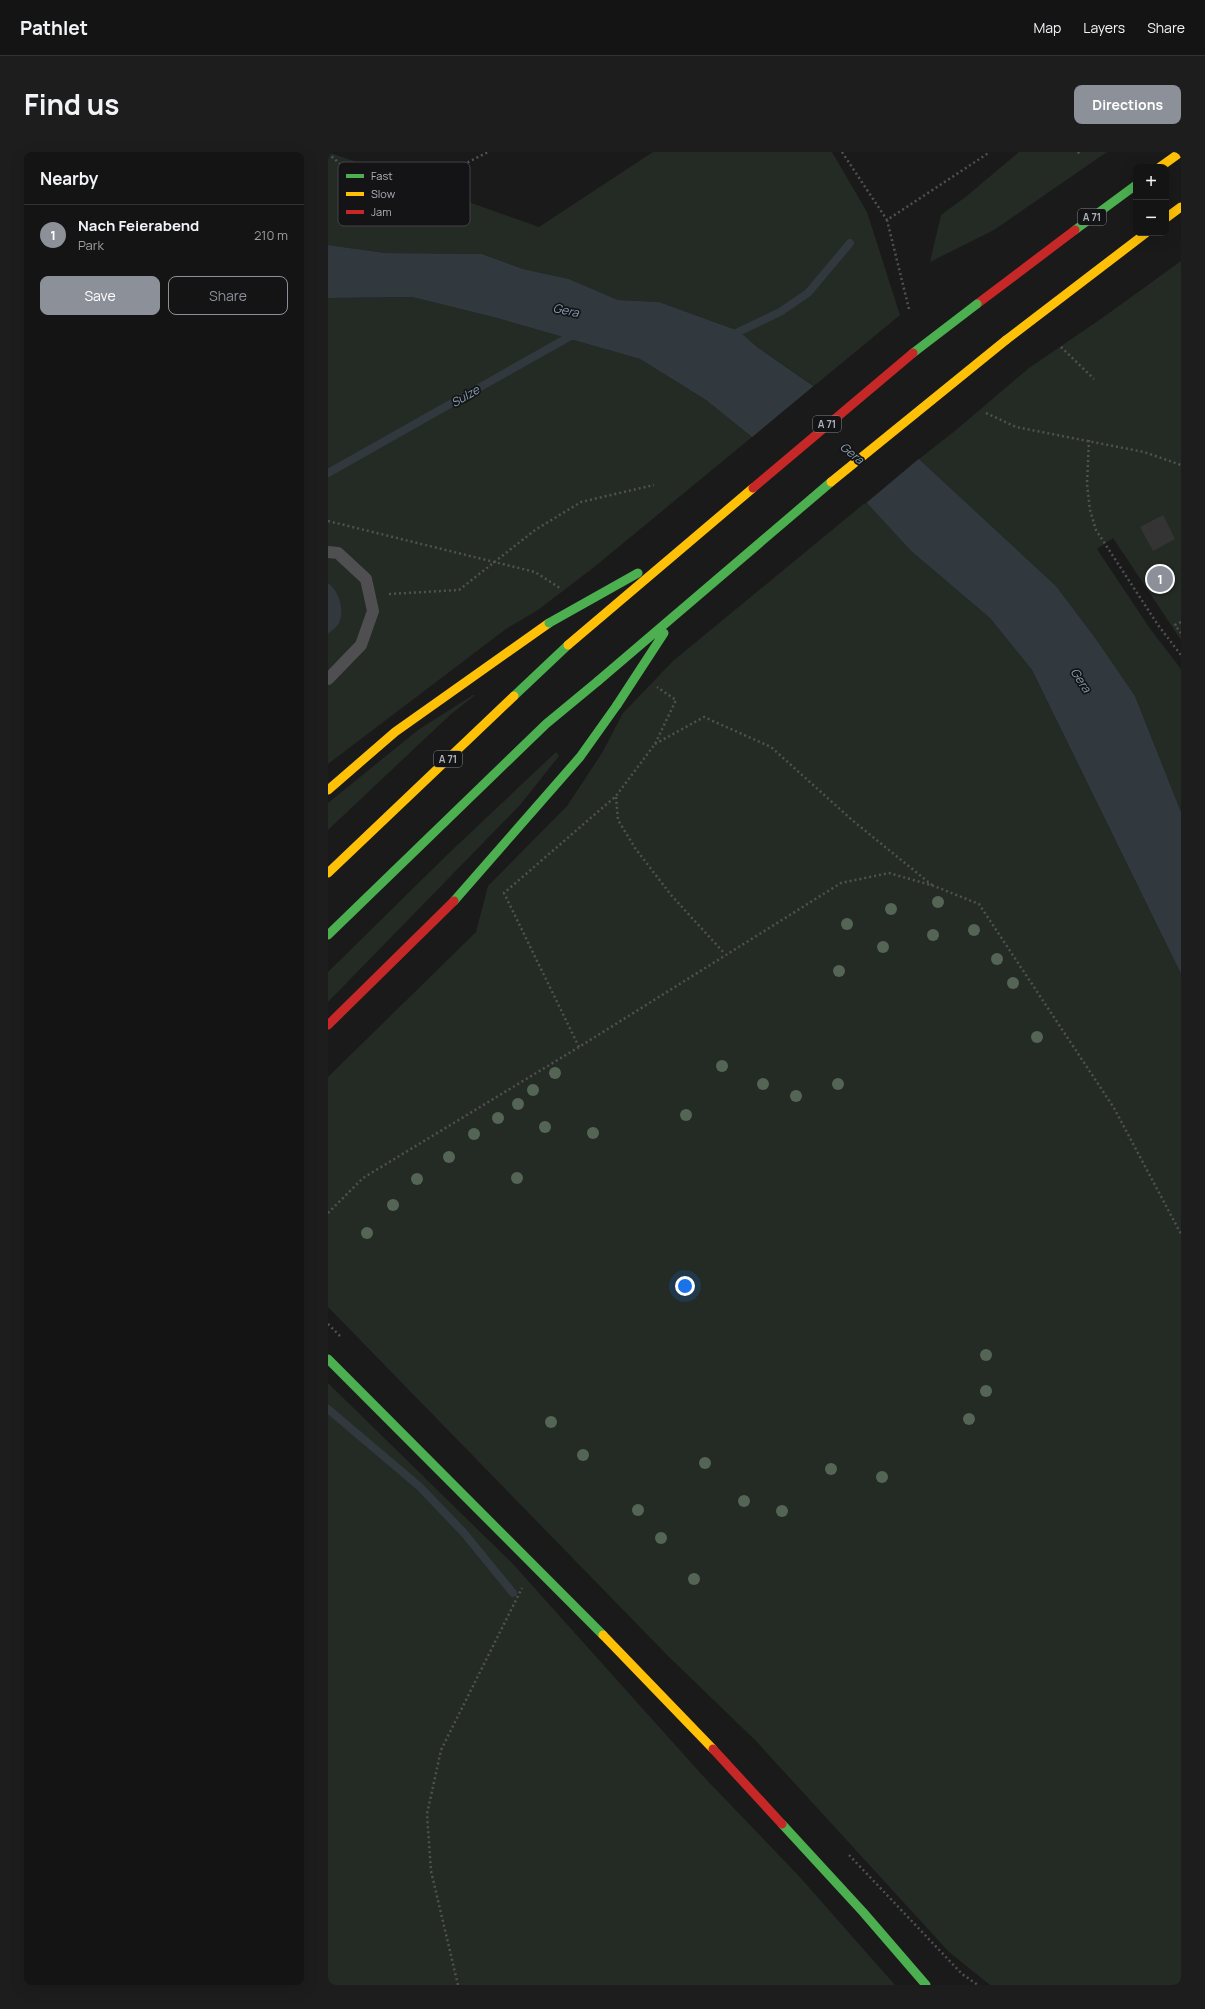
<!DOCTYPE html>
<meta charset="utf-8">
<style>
body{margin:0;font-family:Manrope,sans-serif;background:#1d1d1d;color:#f1f3f6}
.controls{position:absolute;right:12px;top:12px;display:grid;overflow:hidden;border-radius:8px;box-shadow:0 4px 16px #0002}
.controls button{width:36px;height:36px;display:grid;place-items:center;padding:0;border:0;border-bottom:1px solid #333334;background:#141414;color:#f1f3f6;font:20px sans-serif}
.you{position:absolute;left:357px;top:1134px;width:14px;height:14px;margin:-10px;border:3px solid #fff;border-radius:50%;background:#1a73e8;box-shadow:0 0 0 6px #1a73e833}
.badge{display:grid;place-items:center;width:26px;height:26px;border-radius:50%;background:#8c9099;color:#fff;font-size:13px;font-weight:700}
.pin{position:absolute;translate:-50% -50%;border:2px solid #fff;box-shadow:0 1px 4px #0006}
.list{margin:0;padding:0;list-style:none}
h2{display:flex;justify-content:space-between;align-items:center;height:52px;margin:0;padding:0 16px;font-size:17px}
h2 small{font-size:13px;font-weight:400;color:#9d9ea0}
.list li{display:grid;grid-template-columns:26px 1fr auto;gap:12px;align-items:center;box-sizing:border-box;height:60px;padding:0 16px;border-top:1px solid #333334}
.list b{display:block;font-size:15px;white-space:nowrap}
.list p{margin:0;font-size:13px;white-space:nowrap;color:#9d9ea0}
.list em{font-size:13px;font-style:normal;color:#9d9ea0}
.actions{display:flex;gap:8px;padding:12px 16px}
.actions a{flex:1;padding:9px 0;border:1px solid #8c9099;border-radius:8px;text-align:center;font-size:14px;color:#8c9099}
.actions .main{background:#8c9099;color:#fff}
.map{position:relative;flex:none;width:853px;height:1833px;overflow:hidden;border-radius:8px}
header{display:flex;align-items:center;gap:24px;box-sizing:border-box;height:56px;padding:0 20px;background:#141414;border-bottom:1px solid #333334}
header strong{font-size:19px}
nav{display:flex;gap:22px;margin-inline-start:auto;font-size:14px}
.intro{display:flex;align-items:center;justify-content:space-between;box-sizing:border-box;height:96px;padding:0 24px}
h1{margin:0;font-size:28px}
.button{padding:10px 18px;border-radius:8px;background:#8c9099;color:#fff;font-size:14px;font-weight:700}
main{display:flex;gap:24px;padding:0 24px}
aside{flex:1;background:#141414;border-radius:8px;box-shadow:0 4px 16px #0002}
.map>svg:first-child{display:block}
.green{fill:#242a24}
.water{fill:#31393f}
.pier{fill:#1a1a1a}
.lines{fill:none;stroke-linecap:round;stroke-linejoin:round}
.stream{stroke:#31393f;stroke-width:8}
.building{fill:#343435}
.path{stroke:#505153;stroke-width:2.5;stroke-dasharray:2 3;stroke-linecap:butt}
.lane{stroke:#4f4f52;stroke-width:12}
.fast{stroke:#4caf50;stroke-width:9}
.slow{stroke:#ffc107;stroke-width:9}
.jam{stroke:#c62828;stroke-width:9}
.fast-bridge{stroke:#4caf50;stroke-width:9}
.slow-bridge{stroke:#ffc107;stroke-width:9}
.jam-bridge{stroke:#c62828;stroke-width:9}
.tree{fill:#556555}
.labels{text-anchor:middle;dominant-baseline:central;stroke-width:3.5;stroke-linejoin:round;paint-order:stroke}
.shield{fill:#141416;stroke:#7f8288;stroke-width:1}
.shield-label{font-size:10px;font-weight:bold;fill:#adb1b9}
.water-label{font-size:12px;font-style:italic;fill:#879fb1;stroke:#141416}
.key{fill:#141416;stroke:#424347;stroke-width:1}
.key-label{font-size:11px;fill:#adb1b9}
</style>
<header>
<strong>Pathlet</strong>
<nav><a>Map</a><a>Layers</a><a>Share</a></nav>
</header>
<div class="intro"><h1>Find us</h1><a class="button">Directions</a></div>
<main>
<aside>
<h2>Nearby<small></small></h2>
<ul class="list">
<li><span class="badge">1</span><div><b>Nach Feierabend</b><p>Park</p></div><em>210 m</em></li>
</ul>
<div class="actions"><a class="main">Save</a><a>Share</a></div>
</aside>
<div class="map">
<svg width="853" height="1833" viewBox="0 0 853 1833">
<rect width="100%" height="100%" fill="#1a1a1a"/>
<path class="green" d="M0,0L211,75L325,0H504L539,60L572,163L486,234L429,195L411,179L331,150L290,148L241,127L195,117L154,102L57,101L0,93Z
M691,0H779L666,78L602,110L613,63L640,43Z
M853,109V488L785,386L769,397L823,478L853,517V660L807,544L768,487L728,434L591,307L628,278L701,216L777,164Z
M84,145L169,166L312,207L378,248L424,285L265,416L210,458L178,477L0,612V146Z
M538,350L583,399L662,466L704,518L853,822V1833H662L621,1800L427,1588L341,1505L0,1155V925L148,780L160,734L239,654L274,601L295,561L345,509Z
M145,543H147L146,544L122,563L0,678V651L90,578Z
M228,600L231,604L192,653L0,850V820L121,701Z
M0,1231L185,1412L375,1624L470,1723L567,1833H0Z"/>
<path class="water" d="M0,93L57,101L154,102L195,117L241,127L290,148L331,150L411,179L429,195L591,307L728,434L768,487L807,544L853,660V822L704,518L662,466L583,399L538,350L424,285L378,248L312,207L169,166L84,145L0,146Z
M0,431C11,439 17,459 11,471C9,475 3,479 0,482Z"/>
<path class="pier" d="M488,232L593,305L537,352L423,286Z"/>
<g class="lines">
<path class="stream" d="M402,184L452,160L480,141L522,91
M0,321L248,181
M0,1257L92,1335L136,1381L185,1441"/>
</g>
<path class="building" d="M835,363L847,387L825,399L812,375Z"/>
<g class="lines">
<path class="path" d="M514,0L559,68
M750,0L753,4
M0,1L12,12L40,23L107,27L160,0
M581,157L559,68L662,0
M733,195L766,227
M658,261L688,275L816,300L853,313
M761,288L759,332L762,358L768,378L830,473L853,503
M0,369L207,420L232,436
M61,442L131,438L207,378L253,350L326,333
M853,470L847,473L853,481
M327,592L376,565L443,595L524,668L604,733
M288,645L290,668L307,696L343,743L397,802
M251,895L176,741L288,644L327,592L348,548L329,535
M0,1061L35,1026L251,895L513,731L561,721L606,734L651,752L786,956L853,1082
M0,1172L12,1184
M521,1703L634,1822L650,1833
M130,1833L103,1719L99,1662L113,1598L194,1436"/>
<path class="lane" d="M0,400L10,401L38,427L45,459L33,493L0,527"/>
<path class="fast" d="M747,78L808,33
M186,544L240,493
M126,749L252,605L289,553
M0,783L218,572L270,529
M0,1207L275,1483
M454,1672L535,1760L598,1833"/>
<path class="slow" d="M832,15L853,0
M838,66L853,55
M678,188L818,81
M0,638L67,580L221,471
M0,721L186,544
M275,1483L385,1597"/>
<path class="jam" d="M649,152L747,78
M0,873L126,749
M385,1597L454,1672"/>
<path class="fast-bridge" d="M585,201L649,152
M221,471L310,421
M270,529L503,330
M289,553L336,481"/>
<path class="slow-bridge" d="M503,330L678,188
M240,493L425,336"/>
<path class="jam-bridge" d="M425,336L585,201"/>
</g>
<g class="tree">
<circle cx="610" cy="750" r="6"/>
<circle cx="563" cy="757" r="6"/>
<circle cx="519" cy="772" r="6"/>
<circle cx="646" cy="778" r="6"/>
<circle cx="605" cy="783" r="6"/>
<circle cx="555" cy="795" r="6"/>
<circle cx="669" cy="807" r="6"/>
<circle cx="511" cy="819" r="6"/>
<circle cx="685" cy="831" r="6"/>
<circle cx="709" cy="885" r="6"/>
<circle cx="394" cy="914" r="6"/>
<circle cx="227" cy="921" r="6"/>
<circle cx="435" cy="932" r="6"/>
<circle cx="510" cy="932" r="6"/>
<circle cx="205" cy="938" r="6"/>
<circle cx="468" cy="944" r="6"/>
<circle cx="190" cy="952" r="6"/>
<circle cx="358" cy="963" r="6"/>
<circle cx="170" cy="966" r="6"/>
<circle cx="217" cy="975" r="6"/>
<circle cx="265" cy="981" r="6"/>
<circle cx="146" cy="982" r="6"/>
<circle cx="121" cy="1005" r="6"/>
<circle cx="189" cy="1026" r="6"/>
<circle cx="89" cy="1027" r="6"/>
<circle cx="65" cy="1053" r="6"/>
<circle cx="39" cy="1081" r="6"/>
<circle cx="658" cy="1203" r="6"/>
<circle cx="658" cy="1239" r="6"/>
<circle cx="641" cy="1267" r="6"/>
<circle cx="223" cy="1270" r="6"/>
<circle cx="255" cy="1303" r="6"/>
<circle cx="377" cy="1311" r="6"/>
<circle cx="503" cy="1317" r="6"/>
<circle cx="554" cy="1325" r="6"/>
<circle cx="416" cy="1349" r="6"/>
<circle cx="310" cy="1358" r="6"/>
<circle cx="454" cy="1359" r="6"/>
<circle cx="333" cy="1386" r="6"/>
<circle cx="366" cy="1427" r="6"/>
</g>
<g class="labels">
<g class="shield">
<rect x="750" y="57" width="28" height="16" rx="3"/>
<rect x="485" y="264" width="28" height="16" rx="3"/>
<rect x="106" y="599" width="28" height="16" rx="3"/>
</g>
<g class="shield-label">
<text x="764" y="65">A 71</text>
<text x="499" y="272">A 71</text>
<text x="120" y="607">A 71</text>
</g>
<g class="water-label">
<text transform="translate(238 158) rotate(12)">Gera</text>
<text transform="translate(137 244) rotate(-30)">Sulze</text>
<text transform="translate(524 301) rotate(39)">Gera</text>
<text transform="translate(753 528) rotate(57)">Gera</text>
</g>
</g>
<rect x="10" y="10" width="132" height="64" rx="6" class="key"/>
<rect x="18" y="22" width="18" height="4" fill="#4caf50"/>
<rect x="18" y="40" width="18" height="4" fill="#ffc107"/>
<rect x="18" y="58" width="18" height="4" fill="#c62828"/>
<g class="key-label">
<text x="43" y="28">Fast</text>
<text x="43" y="46">Slow</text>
<text x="43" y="64">Jam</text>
</g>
</svg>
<div class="controls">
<button>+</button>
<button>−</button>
</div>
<div class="you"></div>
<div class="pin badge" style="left:832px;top:427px">1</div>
</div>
</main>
